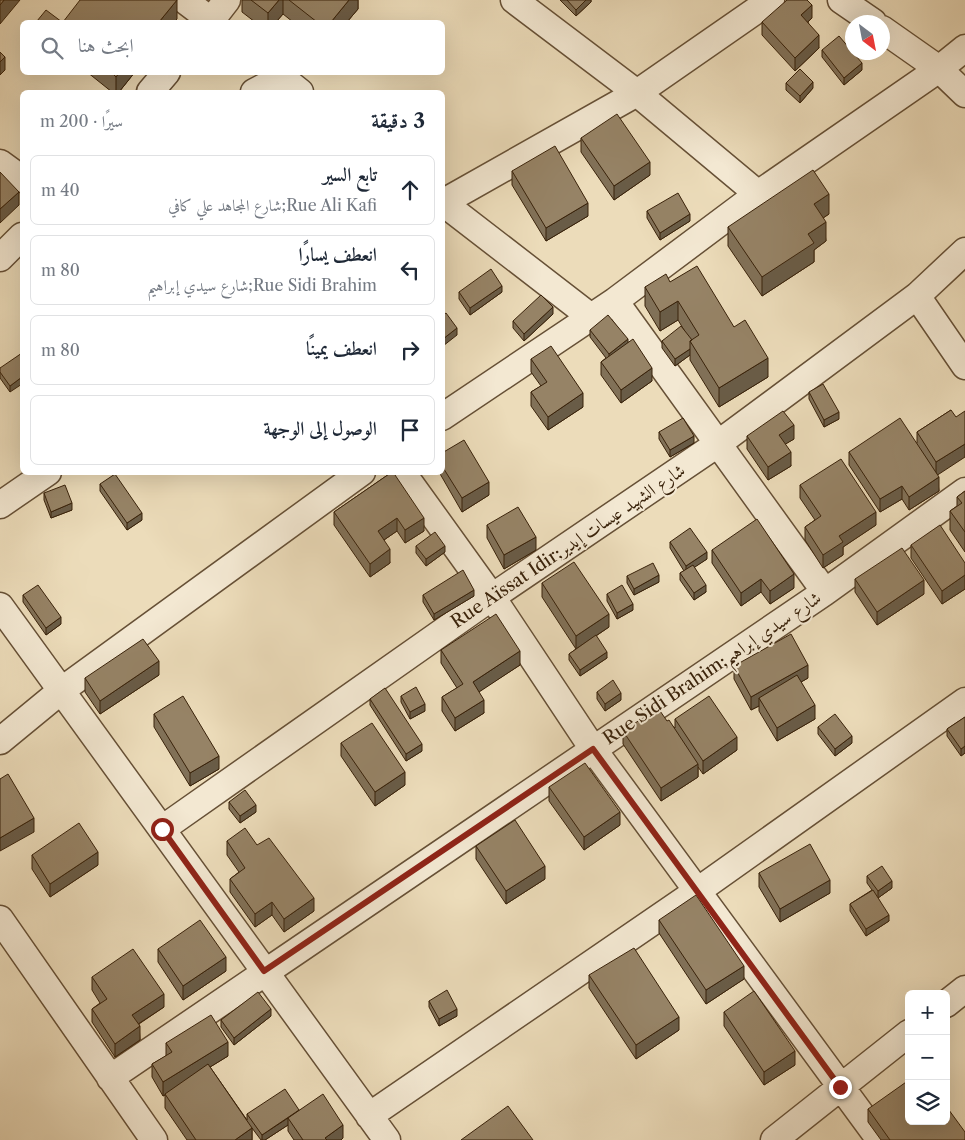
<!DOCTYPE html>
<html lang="ar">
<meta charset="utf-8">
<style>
body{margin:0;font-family:"Libre Caslon Text",Amiri,serif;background:#f6f6f7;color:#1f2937;direction:rtl}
.controls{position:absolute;right:15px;bottom:15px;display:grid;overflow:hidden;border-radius:8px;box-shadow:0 5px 20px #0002}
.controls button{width:45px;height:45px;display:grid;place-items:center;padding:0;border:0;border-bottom:1px solid #e0e1e3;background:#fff;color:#1f2937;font:25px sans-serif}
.compass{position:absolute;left:845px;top:15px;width:45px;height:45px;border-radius:50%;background:#fff;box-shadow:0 5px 20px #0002;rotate:148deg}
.stop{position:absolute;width:15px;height:15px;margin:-11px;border:4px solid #8f2418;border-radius:50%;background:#fff}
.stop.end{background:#8f2418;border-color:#fff;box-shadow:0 1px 5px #0008}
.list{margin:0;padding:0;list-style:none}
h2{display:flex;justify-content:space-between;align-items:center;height:65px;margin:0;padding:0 20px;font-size:21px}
h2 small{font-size:16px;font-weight:400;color:#747a83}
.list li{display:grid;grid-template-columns:32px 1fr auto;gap:15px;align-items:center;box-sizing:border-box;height:70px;margin:0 10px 10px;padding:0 10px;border:1px solid #e0e1e3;border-radius:8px}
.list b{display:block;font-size:19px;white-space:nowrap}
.list p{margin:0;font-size:16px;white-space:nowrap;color:#747a83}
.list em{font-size:16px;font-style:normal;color:#747a83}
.icon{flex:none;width:28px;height:28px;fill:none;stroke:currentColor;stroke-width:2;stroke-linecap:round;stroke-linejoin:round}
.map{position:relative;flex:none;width:965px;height:1140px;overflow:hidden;direction:ltr}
.search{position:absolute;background:#fff;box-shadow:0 5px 20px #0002;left:20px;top:20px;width:425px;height:55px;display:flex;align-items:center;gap:12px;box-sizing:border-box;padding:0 18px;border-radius:8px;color:#747a83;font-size:19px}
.panel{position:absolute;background:#fff;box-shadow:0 5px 20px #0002;left:20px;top:90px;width:425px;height:385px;border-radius:8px;direction:rtl}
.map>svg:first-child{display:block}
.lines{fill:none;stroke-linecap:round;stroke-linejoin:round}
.street-casing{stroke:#665036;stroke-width:29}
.street{stroke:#f3e8d2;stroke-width:26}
.wall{fill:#817158;stroke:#39220a}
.shaded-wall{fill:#695c47;stroke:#39220a}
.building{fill:#968366;stroke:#39220a}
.route{stroke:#8f2418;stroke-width:6}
.labels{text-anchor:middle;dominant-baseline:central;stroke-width:4;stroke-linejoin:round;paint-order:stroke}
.street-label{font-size:18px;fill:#39220a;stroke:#f3e8d2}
</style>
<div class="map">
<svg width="965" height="1140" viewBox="0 0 965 1140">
<rect width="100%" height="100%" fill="#ecdcba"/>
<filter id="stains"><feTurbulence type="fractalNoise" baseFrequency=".004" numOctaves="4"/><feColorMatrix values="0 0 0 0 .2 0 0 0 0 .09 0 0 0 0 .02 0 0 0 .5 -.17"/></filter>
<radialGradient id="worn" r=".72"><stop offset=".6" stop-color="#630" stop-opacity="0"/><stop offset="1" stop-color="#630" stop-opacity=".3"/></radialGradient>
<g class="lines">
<g class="street-casing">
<path id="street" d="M184,0L213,22
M514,0L637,93L758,194
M841,0L873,22
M210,22L227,0
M882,29L939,69L965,94
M275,72L300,92
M150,92L167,72
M254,92L281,78
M0,163L22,179
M442,202L591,317
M442,203L637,93L771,0
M0,258L22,236
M917,296L965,366
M615,301L825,592
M442,417L615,301L758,194L939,69L965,48
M402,472L492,597L593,749L880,1140
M0,505L48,472
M0,606L387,1140
M0,741L62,690L362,472
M162,829L492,597L719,443L917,296L965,251
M0,919L154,1140
M946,1004L965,989
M110,1078L825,592L965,491
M369,1116L696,892L965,701
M774,1140L909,1033"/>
</g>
<use href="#street" class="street"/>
</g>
<path class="wall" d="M242,0H358V9L347,22H293L283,14L276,22H255L242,12Z
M560,0H591V2L576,16Z
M812,18L808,22L819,48L795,71L762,35V22Z
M822,50L862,70L844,85L822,57Z
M87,72H135L119,92H112Z
M786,83L813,88L800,103L786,90Z
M581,138L650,175L614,200L581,152Z
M512,171L588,216L546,241L512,185Z
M647,211L690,221L660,240L647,218Z
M829,214L823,218L826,241L814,250V262L762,296L728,246V227Z
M670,282L734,327L768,377L719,407L690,360V355L675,366L662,348V341L684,330L678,320L660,331L645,306V287Z
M459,292H502L470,315L459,299Z
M553,314L524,341L513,328V321Z
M590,330L628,343L652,381L621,403L601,375V362L606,358L590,337Z
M22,353L10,392L0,378V372Z
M531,359L583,407L548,430L531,406V392L541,386L531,372Z
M809,392L839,419L824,427L809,399Z
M951,410L937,475L939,491L909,510L902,499L880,512L849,465V452L917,443V432Z
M659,432L694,443L670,457L659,439Z
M747,436L794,439L785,444L791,466L768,480L747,449Z
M442,453L489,495L462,512L439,472H442Z
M392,472L424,531L405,543L397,531L384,540L390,563L370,577L334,525V512Z
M100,484L142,520L127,530L100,491Z
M800,485L876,525L843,547V555L823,568L805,540V527L815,520L800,498Z
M965,491V552L950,530V511L957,506V497Z
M44,493L72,510L51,518L44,500Z
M487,525L536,550L504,569L487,538Z
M670,542L707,559L694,567L706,592L694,600L680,580V573L684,571L670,548Z
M911,545L965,563V589L942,604L911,558Z
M416,546L445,552L426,566L416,553Z
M712,550L794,588L770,604L761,592L741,606L712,563Z
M627,576L659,582L634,595L627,583Z
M855,579L924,594L877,625L855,592Z
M542,583L609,627L596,636L607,658L580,676L569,660V654L576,649L542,597Z
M607,594L633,610L617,619L607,601Z
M23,595L61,624L46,635L23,602Z
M423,595L474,596L434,620L423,602Z
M441,650L520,665L478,692L484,713L455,731L442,711V697L457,688L441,663Z
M734,666L808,678L801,682L815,719L777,741L759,711V706L751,710L734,679Z
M159,675L100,714L85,692V678Z
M597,692L621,700L605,711L597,699Z
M401,696L425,711L410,719L401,702Z
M370,699L422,751L406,761L370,705Z
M154,714L219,769L190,786L154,727Z
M965,717V753L961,756L947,736V729Z
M675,719L737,750L703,774L698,767V777L661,801L623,744V731L667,721L675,728Z
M818,727L852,743L835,756L818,734Z
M341,743L405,785L375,806L341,756Z
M549,787L620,825L584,850L549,801Z
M229,802L256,812L240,823L229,809Z
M227,841L257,845L314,911L284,932L272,915L255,927L230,892V879L239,872L227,855Z
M476,846L545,879L506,904L476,859Z
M32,855L98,865L50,897L32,869Z
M759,873L830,893L780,922L759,887Z
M867,876L892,888L878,898L889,921L866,936L850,911V904L872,890L867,883Z
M659,920L744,979L706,1004L659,933Z
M158,949L226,971L183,1000L158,962Z
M589,975L679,1030L636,1059L589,988Z
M92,977L164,1007L139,1024L140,1040L115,1057L92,1022V1009L100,1003L92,990Z
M429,1001L457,1016L439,1026L429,1007Z
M724,1012L795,1065L764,1085L724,1026Z
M271,1016L234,1045L221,1027V1020Z
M166,1043L228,1056L210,1067L247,1120V1114L299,1110L343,1138L341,1140H294L288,1131V1125L265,1140H261L252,1128V1140H187L165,1108V1095L163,1096L152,1077V1064L166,1056Z
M868,1109L965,1140H881L868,1122Z"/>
<path class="shaded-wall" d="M4,0H20L0,24V5Z
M177,0V19L174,22H159Z
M279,0H283V14L276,22H268V13Z
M349,0H358V9L347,22H331Z
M586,0H591V2L576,16V10Z
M812,5V18L801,28V15Z
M819,35V48L795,71V58Z
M5,57V70L0,75V62Z
M862,63V70L844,85V78Z
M120,72H135L119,92H116V77Z
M813,82V88L800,103V96Z
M650,162V175L614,200V186Z
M19,192V205L0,223V209Z
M829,194V214L814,224V204Z
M588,203V216L546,241V228Z
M690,214V221L660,240V233Z
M826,222V241L814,250V262L762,296V277L808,234Z
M502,286V292L470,315V308Z
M678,301V320L660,331V312Z
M553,307V314L524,341V334Z
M457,328V335L443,346V339Z
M628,339V345L609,361V354Z
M690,349V355L675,366V359Z
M768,358V377L719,407V388Z
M652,368V381L621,403V390Z
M22,377V384L10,392V386Z
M583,393V407L548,430V417Z
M839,412V419L824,427V420Z
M794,425V439L779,448V435Z
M694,436V443L670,457V450Z
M965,444V457L936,476V462Z
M791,452V466L768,480V467Z
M939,477V491L909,510V497Z
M489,482V495L462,512V498Z
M902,486V499L880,512V499Z
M72,503V510L51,518V512Z
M876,512V525L843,547V555L823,568V555L839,536Z
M142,513V520L127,530V523Z
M397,518V531L378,544V531Z
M424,518V531L405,543V530Z
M536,537V550L504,569V555Z
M445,546V552L426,566V559Z
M390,549V563L370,577V564Z
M707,552V559L686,573V566Z
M794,574V588L770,604V591Z
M659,575V582L634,595V589Z
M965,575V589L942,604V591Z
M761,579V592L741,606V593Z
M924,580V594L877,625V612Z
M706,585V592L694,600V593Z
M474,590V596L434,620V614Z
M633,604V610L617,619V613Z
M609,614V627L576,649V636Z
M61,617V624L46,635V628Z
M520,651V665L473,696V682Z
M607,652V658L580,676V670Z
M159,661V675L100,714V701Z
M808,665V678L763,704L759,698V706L751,710V697Z
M621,693V700L605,711V704Z
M484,700V713L455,731V718Z
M425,704V711L410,719V712Z
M815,705V719L777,741V728Z
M852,736V743L835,756V749Z
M737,737V750L703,774V761Z
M422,744V751L406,761V754Z
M965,746V753L961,756V749Z
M219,756V769L190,786V773Z
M698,764V777L661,801V788Z
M405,772V785L375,806V792Z
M256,805V812L240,823V816Z
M620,812V825L584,850V837Z
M34,818V832L0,851V838Z
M98,852V865L50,897V884Z
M545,866V879L506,904V891Z
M830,880V893L780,922V909Z
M892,881V888L878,898V891Z
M314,898V911L284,932V919Z
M272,902V915L255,927V914Z
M889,915V921L866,936V929Z
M226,957V971L183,1000V986Z
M744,966V979L706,1004V990Z
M164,994V1007L132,1028V1015Z
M271,1009V1016L234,1045V1038Z
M457,1009V1016L439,1026V1019Z
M679,1017V1030L636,1059V1045Z
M140,1026V1040L115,1057V1044Z
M228,1042V1056L163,1096V1082Z
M795,1051V1065L764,1085V1072Z
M288,1118V1125L265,1140H262V1135Z
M343,1125V1138L341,1140H325V1138Z
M252,1128V1140H235Z"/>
<path class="building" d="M0,0H4L0,5Z
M80,0H177L159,22H63Z
M251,0H279L268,13Z
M289,0H349L331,22H317Z
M567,0H586L576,10Z
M787,0H807L812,5L801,15L819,35L795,58L762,22Z
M46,10L62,22H39L37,21Z
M839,36L862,63L844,78L822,50Z
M0,52L5,57L0,62Z
M800,69L813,82L800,96L786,83Z
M111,72H120L116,77Z
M617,114L650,162L614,186L581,138Z
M555,146L588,203L546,228L512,171Z
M813,170L829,194L814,204L826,222L808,234L814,243L762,277L728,227Z
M0,172L19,192L0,209Z
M678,193L690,214L660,233L647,211Z
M697,266L734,327L745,320L768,358L719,388L690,341L699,335L678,301L660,312L645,287L666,274L670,282Z
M491,269L502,286L470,308L459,292Z
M541,295L553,307L524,334L513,321Z
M446,313L457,328L443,339L442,338V316Z
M608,315L628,339L609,354L590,330Z
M681,326L692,340L690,341V349L675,359L662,341Z
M633,339L652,368L621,390L601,362Z
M551,346L583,393L548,417L531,392L547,382L531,359Z
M22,353V377L10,386L0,372V368Z
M823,384L839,412L824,420L809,392Z
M951,410L956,417L965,411V444L936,462L917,432Z
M783,411L794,425L779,435L791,452L768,467L747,436Z
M683,418L694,436L670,450L659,432Z
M900,418L939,477L909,497L902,486L880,499L849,452Z
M464,440L489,482L462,498L442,466V453Z
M841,459L876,512L839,536L843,542L823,555L805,527L821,516L800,485Z
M392,472H393L424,518L405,530L397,518L378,531L390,549L370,564L334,512Z
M115,474L142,513L127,523L100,484Z
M65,485L72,503L51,512L44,493Z
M965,491V532L950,511L962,503L957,497Z
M518,507L536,537L504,555L487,525Z
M757,519L794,574L770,591L761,579L741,593L712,550Z
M940,525L965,563V575L942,591L911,545Z
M690,528L707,552L686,566L670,542Z
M435,532L445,546L426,559L416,546Z
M902,548L924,580L877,612L855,579Z
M574,562L609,614L576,636L542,583Z
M653,563L659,575L634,589L627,576Z
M693,565L706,585L694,593L680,573Z
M463,570L474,590L434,614L423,595Z
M38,585L61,617L46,628L23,595Z
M622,585L633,604L617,613L607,594Z
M496,614L520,651L473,682L484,700L455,718L442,697L463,684L441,650Z
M791,634L808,665L751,697L734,666Z
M596,635L607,652L580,670L569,654Z
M143,639L159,661L100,701L85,678Z
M797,675L815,705L777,728L759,698Z
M613,680L621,693L605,704L597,692Z
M416,687L425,704L410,712L401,696Z
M385,688L422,744L406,754L370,699Z
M183,696L219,756L190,773L154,714Z
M709,696L737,737L703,761L675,719Z
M658,708L667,721L669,720L698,764L661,788L623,731Z
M835,714L852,736L835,749L818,727Z
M965,717V746L961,749L947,729Z
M372,723L405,772L375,792L341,743Z
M585,763L620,812L584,837L549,787Z
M8,774L34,818L0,838V779Z
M245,790L256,805L240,816L229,802Z
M515,820L545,866L506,891L476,846Z
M79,823L98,852L50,884L32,855Z
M245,828L257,845L269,838L314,898L284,919L272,902L255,914L230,879L245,868L227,841Z
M810,844L830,880L780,909L759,873Z
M882,866L892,881L878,891L867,876Z
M873,890L889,915L866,929L850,904Z
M696,895L744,966L706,990L659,920Z
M200,920L226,957L183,986L158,949Z
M634,948L679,1017L636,1045L589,975Z
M133,949L164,994L132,1015L140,1026L115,1044L92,1009L107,999L92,977Z
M447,990L457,1009L439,1019L429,1001Z
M754,991L795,1051L764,1072L724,1012Z
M258,992L271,1009L234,1038L221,1020Z
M211,1015L228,1042L163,1082L152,1064L172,1052L166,1043Z
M208,1064L252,1128L235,1140H196L165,1094Z
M909,1080V1121H946V1106L965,1132V1140H890L868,1109Z
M285,1089L299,1110L262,1135L247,1114Z
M323,1094L343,1125L325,1138L327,1140H303L288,1118Z
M508,1106L533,1140H461Z"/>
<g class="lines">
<path class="route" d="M162,829L264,971L593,749L840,1087"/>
</g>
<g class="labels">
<g class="street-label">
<text transform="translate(568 546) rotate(-34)">Rue Aïssat Idir;شارع الشهيد عيسات إيدير</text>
<text transform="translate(712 668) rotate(-34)">Rue Sidi Brahim;شارع سيدي إبراهيم</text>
</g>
</g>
<rect width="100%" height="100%" filter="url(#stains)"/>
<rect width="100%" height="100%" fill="url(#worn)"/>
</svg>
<div class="controls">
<button>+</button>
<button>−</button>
<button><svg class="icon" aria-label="layers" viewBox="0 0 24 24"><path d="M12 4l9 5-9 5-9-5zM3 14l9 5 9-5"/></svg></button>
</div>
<svg class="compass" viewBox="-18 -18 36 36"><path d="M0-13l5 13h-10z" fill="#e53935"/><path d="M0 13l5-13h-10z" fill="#747a83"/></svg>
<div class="stop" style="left:162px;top:829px"></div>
<div class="stop end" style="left:840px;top:1087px"></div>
<div class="search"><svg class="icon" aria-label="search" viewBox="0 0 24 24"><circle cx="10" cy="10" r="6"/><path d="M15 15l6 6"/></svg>ابحث هنا</div>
<section class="panel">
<h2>3 دقيقة<small>سيرًا · 200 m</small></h2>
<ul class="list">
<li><svg class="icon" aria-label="ahead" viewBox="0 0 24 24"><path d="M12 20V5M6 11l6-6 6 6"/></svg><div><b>تابع السير</b><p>Rue Ali Kafi;شارع المجاهد علي كافي</p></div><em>40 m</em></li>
<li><svg class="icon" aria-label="left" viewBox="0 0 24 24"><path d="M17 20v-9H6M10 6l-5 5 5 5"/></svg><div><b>انعطف يسارًا</b><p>Rue Sidi Brahim;شارع سيدي إبراهيم</p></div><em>80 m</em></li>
<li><svg class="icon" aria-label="right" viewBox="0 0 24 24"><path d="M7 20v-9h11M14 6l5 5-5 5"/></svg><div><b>انعطف يمينًا</b></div><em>80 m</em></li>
<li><svg class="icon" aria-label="arrive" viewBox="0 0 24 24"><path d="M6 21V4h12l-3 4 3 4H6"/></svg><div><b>الوصول إلى الوجهة</b></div></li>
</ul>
</section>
</div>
